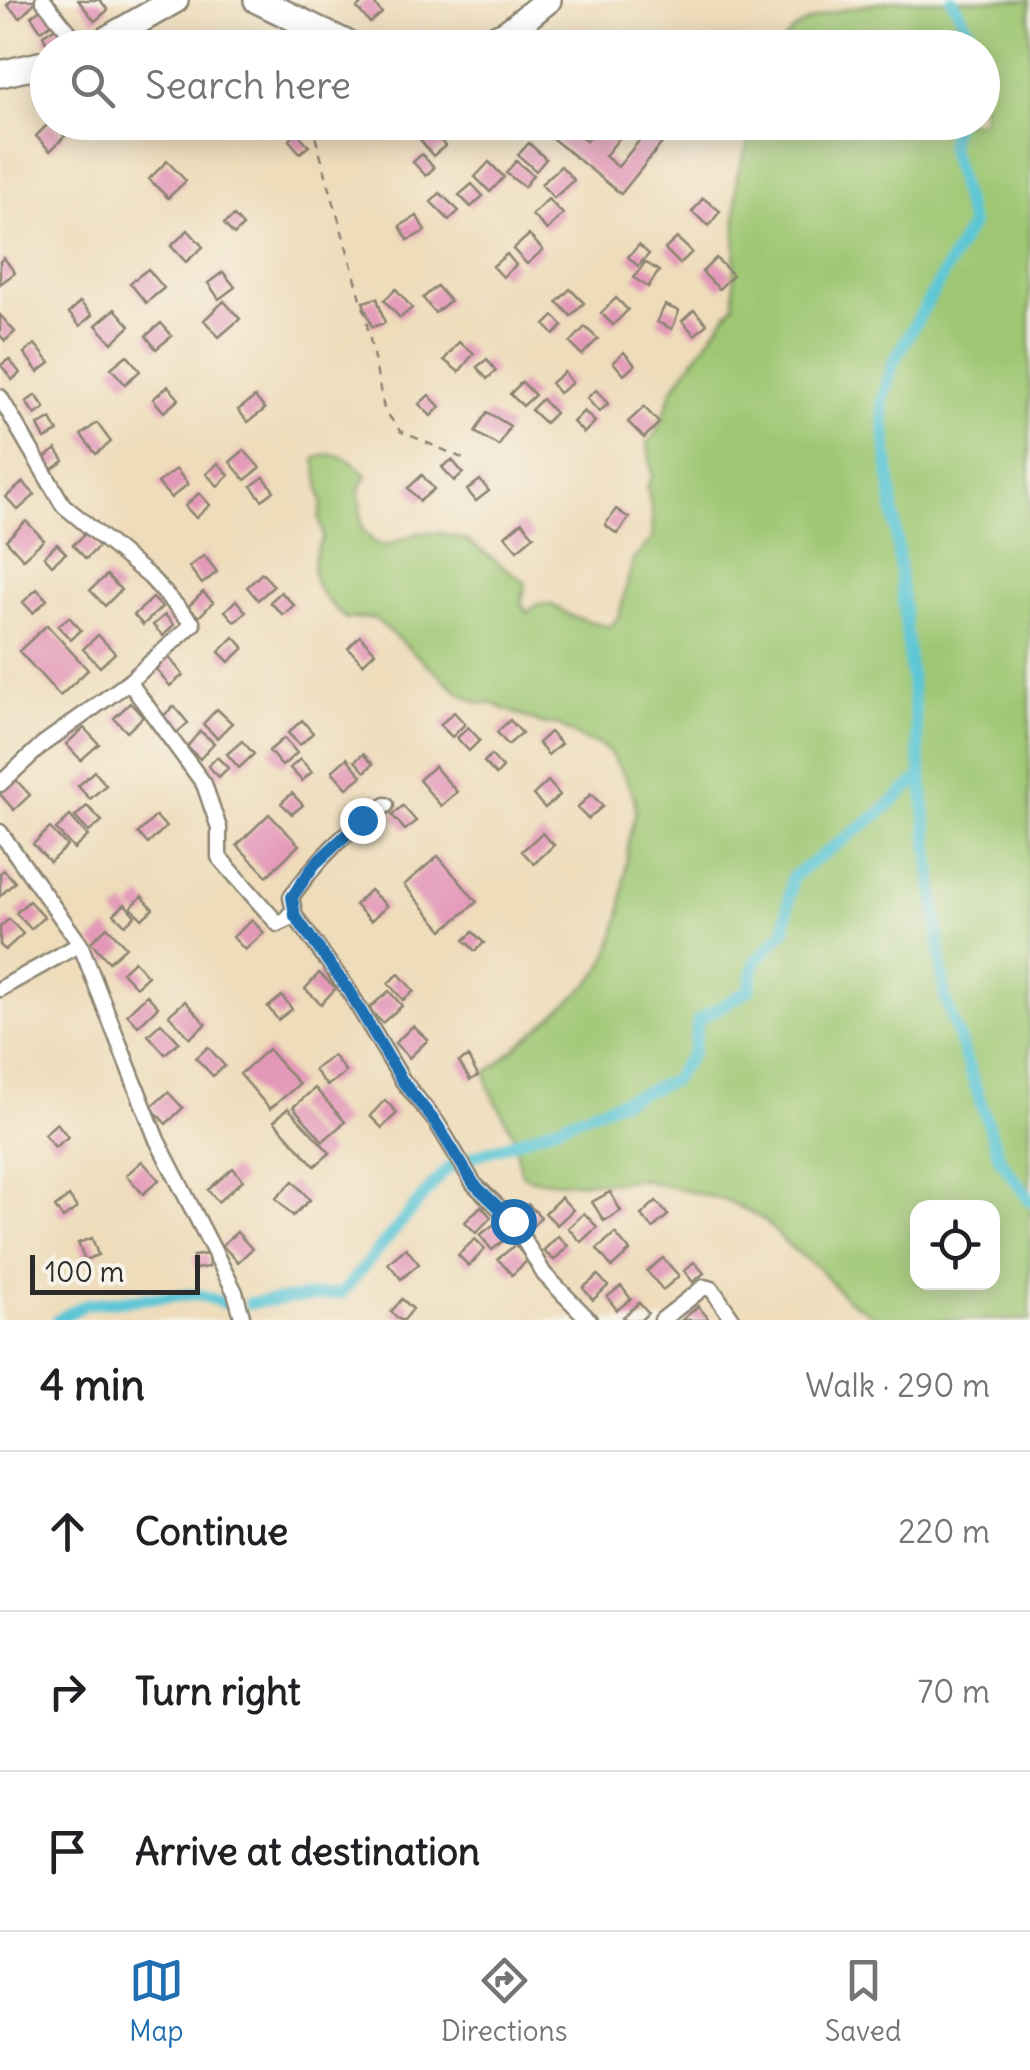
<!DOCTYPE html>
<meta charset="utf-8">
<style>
body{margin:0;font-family:Delius,sans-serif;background:#f6f6f6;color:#202124}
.controls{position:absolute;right:30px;bottom:30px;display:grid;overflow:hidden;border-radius:20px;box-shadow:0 5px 25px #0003}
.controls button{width:90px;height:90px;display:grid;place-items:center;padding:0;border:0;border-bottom:2px solid #e0e0e0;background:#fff;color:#202124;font:50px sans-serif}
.scale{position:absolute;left:30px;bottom:25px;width:170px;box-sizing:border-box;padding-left:10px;border:5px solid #2b2b2b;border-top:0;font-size:28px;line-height:35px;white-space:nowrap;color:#2b2b2b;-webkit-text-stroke:8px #f7f3e8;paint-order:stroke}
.stop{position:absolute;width:30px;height:30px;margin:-22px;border:8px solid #1f6fb2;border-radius:50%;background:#fff}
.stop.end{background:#1f6fb2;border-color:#fff;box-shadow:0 2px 10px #0008}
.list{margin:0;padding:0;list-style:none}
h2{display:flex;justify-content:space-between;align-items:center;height:130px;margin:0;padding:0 40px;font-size:42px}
h2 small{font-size:32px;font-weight:400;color:#757577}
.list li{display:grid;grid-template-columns:65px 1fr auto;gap:30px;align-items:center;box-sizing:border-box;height:160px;padding:0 40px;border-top:2px solid #e0e0e0}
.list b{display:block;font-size:38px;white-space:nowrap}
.list em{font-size:32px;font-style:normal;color:#757577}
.icon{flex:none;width:55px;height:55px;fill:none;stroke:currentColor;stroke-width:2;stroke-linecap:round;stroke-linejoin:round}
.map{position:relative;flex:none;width:1030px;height:1320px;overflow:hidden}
.search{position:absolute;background:#fff;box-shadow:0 5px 25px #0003;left:30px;right:30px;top:30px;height:110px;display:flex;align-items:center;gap:25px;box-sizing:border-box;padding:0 35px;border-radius:55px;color:#757577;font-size:38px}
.sheet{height:610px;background:#fff}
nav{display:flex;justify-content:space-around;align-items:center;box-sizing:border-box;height:140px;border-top:2px solid #e0e0e0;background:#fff;font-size:28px;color:#757577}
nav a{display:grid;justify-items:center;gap:5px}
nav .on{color:#1f6fb2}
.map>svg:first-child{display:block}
.green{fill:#9fc773;stroke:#65794f;stroke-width:2.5;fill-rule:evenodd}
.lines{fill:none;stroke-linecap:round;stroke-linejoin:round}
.stream{stroke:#5cc6d6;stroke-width:4}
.canal{stroke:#5cc6d6;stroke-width:12}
.building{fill:#e398b8}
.street-casing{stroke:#8c8472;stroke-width:19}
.highway-casing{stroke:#8c8472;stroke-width:30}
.path{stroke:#8c8472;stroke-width:2.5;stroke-dasharray:8 8;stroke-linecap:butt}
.street{stroke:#fff;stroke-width:14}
.highway{stroke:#fff;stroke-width:25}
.route{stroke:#1f6fb2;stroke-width:12}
</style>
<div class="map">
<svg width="1030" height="1320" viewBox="0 0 1030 1320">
<rect width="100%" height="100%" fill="#f7f3e8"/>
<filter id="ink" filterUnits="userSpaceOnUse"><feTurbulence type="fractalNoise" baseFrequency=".01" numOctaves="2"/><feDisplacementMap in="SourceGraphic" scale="20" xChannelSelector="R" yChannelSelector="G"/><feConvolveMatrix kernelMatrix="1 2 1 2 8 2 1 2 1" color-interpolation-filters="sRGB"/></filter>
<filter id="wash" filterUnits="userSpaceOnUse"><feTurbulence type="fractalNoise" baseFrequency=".0048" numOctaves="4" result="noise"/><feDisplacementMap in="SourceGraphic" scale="40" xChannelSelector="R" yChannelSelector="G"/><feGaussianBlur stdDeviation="2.25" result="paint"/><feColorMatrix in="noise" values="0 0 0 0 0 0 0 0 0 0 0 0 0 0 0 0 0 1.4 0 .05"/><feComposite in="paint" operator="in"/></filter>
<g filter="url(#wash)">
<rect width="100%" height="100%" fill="#eedcba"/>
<path class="green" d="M895,0H1030V1320H881L845,1298L818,1268L789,1246L764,1220L728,1201L639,1179L606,1183L592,1181L575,1183L537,1180L525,1177L521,1172L513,1134L488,1086L487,1071L495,1066L588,985L601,969L611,948L621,913L629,837L636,811L634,797L623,773L609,752L598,744L586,741L556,724L544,725L493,704L479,703L460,693L374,618L346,619C318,593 301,575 323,537L319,517L322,504L315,459C336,448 353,460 367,476L359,489L362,529L375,543L385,546L418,533H441L468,541L526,583L521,603L527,613L538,604L552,605L571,616L610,627L619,616L633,560L653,538L652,513L647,486L652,478L648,443C663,428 665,405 674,387L734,304L737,176L755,123L982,122V48L781,47C796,12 861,6 895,0ZM918,1208H992V1282H918Z"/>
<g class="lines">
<path class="stream" d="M468,1157L486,1153"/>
<path class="canal" d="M952,0L977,44L976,48
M955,122L949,144L971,225L893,363L882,403L945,998L1000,1159L1030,1201
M464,1159L499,1148L672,1081L693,1052L698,1020L749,990L755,962L785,930L792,877L879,814L921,776
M250,1303L342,1293L442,1174L455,1163
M57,1320L86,1304L196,1294L234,1306"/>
</g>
<g id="blocks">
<path class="building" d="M12,0H37L20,18L7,5Z
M78,0H100L108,10L95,21Z
M365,0H371L382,13L370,23L357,8Z
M45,6L55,21L41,31L31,16Z
M59,25L67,39L49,48L43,35Z
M148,35L159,48H134Z
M50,122L65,136L50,151L36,136Z
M532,122H591L580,136L586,141L597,127L605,134L614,122H632L605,156L618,167L654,122H679L621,194Z
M429,127L445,146L433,156L418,137Z
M297,132L309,146L300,153L289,140Z
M529,143L546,159L536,171L518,155Z
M422,154L434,168L426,176L413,162Z
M167,161L186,181L168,198L149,179Z
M516,161L533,175L524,187L506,173Z
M489,162L504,177L490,192L475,177Z
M561,166L574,180L554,198L541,184Z
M472,184L483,196L471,207L459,195Z
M440,193L459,211L449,220L431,202Z
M703,198L720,211L709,226L692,212Z
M548,199L563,214L547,230L532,215Z
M234,216L243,226L234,235L224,224Z
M417,216L425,231L408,240L400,226Z
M188,230L203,247L186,262L171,246Z
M529,235L543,250L527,264L513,249Z
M677,238L692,252L680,264L665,249Z
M639,245L649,254L638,266L628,257Z
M507,254L516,265L503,277L493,266Z
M4,258L15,273L0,284V261Z
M716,258L733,275L719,289L702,272Z
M645,262L659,271L648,287L634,278Z
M148,269L164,288L146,303L130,283Z
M223,272L235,287L219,299L208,283Z
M437,286L450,301L435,313L423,298Z
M396,289L412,308L400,318L384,300Z
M570,289L584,303L571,316L557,302Z
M377,298L385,323L372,327L363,302Z
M616,298L628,310L613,325L601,313Z
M224,301L240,319L219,337L204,320Z
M80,302L92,315L80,326L69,313Z
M665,305L679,311L672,329L657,322Z
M115,309L130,326L112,343L96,325Z
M694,310L707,324L695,335L682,321Z
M0,315L15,332L5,341L0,335Z
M554,316L563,326L554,335L545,325Z
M161,323L172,336L156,349L146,336Z
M585,327L598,339L582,355L570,343Z
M459,342L474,353L459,372L444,360Z
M35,344L50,363L38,372L24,353Z
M624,352L635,365L624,375L613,362Z
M127,355L140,371L125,384L111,368Z
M9,359L20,373L12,380L1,365Z
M487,359L496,371L487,379L477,367Z
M564,372L572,383L559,393L551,383Z
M522,382L535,395L523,406L510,394Z
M168,386L179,399L164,412L153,399Z
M596,390L608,404L599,412L587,398Z
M36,395L45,408L35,415L26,402Z
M429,395L440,407L431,416L419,404Z
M255,397L265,409L248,422L238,410Z
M542,399L555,413L545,423L531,410Z
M644,407L659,423L644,438L628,422Z
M584,411L595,422L584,433L573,422Z
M487,412L510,426L499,446L475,432Z
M51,419L58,432L45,439L38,425Z
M97,423L111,442L96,454L81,435Z
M56,449L64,461L51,470L43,459Z
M244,450L260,468L245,480L230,462Z
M452,460L463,473L454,481L442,467Z
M218,463L229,475L218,486L206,474Z
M176,469L188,484L171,498L158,483Z
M422,475L434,489L420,501L408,488Z
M264,477L274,491L262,500L251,486Z
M480,480L489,491L476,501L467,490Z
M23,482L35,495L18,510L6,497Z
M199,493L210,505L196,518L185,506Z
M616,509L629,518L617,534L605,525Z
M26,521L44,540L23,559L6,540Z
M522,522L534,536L517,550L505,536Z
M86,533L99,546L86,559L73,545Z
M57,544L66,553L52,565L44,556Z
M204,555L217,572L202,584L189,567Z
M262,573L274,586L258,600L247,587Z
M107,575L121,590L105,606L90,590Z
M37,589L47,600L33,613L23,602Z
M203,592L213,602L199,617L188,607Z
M281,592L294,605L283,615L270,602Z
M153,598L162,607L143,625L134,615Z
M236,600L246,612L235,622L225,611Z
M165,615L174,625L163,636L153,625Z
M69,617L81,630L71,640L58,626Z
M47,625L88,670L60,696L19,651Z
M98,635L115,653L100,667L83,649Z
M360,636L375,652L363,664L348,648Z
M234,637L244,648L229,662L219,652Z
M168,656L183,675L170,686L154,666Z
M130,703L143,717L127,732L114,718Z
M174,706L188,723L177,733L162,717Z
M217,709L232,723L217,738L203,724Z
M454,712L465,724L452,737L440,725Z
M302,720L313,733L300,745L288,733Z
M510,720L522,733L508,745L497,732Z
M468,727L480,740L469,751L457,738Z
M84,728L99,744L81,760L66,744Z
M200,731L214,743L200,759L187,747Z
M550,732L561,744L548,755L538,743Z
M284,738L297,753L282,766L269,751Z
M242,741L254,754L239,768L227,754Z
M363,754L373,764L365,772L355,761Z
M491,755L503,768L496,775L484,762Z
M217,757L228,768L219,777L208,766Z
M347,758L362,776L347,788L332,771Z
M300,759L312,772L302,781L290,768Z
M434,766L457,792L441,806L419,780Z
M94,771L106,785L90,799L78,786Z
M14,778L30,795L14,810L0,794V791Z
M548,781L560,795L545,808L533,795Z
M292,793L303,805L292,814L281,803Z
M591,794L603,806L588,819L577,808Z
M87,806L102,821L89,832L75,817Z
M403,806L416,821L405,830L392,815Z
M269,814L299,845L267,876L237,845Z
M70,816L88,836L74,849L56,829Z
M156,816L166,827L148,844L138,833Z
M50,828L67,846L50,862L33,844Z
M542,833L554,845L534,864L522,851Z
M438,856L477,902L443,930L404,885Z
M4,870L15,882L0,896V873Z
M370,890L387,906L371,921L355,905Z
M142,896L153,909L142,919L131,907Z
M29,901L44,917L31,929L16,913Z
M125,904L135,916L125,925L114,914Z
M9,919L23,934L5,950L0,945V927Z
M252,920L264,933L245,950L233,937Z
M107,927L126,947L109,962L91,942Z
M473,932L484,943L475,951L464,940Z
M134,961L148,976L136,987L122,972Z
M319,973L336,988L321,1004L305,989Z
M399,974L414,991L403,1000L388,983Z
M389,991L402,1006L382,1023L369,1008Z
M147,995L158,1007L138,1026L127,1014Z
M282,996L292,1009L278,1020L268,1007Z
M185,1001L206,1024L190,1038L169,1015Z
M161,1023L179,1042L165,1054L148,1035Z
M413,1026L428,1040L409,1058L395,1043Z
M208,1047L225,1066L213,1076L196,1058Z
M268,1049L299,1084L270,1109L240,1074Z
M333,1055L346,1072L327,1086L314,1070Z
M468,1057L478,1076L470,1080L459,1062Z
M315,1088L345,1122L323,1141L293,1107Z
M168,1092L183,1108L166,1124L151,1107Z
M385,1100L397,1113L382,1128L370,1116Z
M288,1108L330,1153L315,1166L274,1121Z
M57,1123L68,1137L55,1147L44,1134Z
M142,1161L159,1180L143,1194L126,1175Z
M233,1168L243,1180L218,1202L208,1190Z
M293,1181L310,1200L293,1216L276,1198Z
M610,1192L621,1211L604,1221L592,1202Z
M69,1196L77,1208L63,1218L55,1207Z
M561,1197L573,1210L557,1225L545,1213Z
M656,1201L668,1215L653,1228L641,1215Z
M528,1204L541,1217L529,1230L515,1218Z
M481,1206L491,1217L476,1233L465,1222Z
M584,1213L597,1227L581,1242L568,1228Z
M497,1222L509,1236L492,1250L480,1235Z
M237,1232L252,1249L238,1262L222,1245Z
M615,1233L630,1251L612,1267L597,1249Z
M558,1236L568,1246L554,1260L543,1251Z
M92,1238L98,1255L85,1260L78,1243Z
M475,1239L485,1249L469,1266L458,1255Z
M515,1245L528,1260L512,1275L498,1259Z
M406,1248L419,1264L401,1279L388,1263Z
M208,1254L209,1267L195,1269L193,1256Z
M663,1258L679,1276L663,1290L647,1271Z
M694,1262L704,1273L693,1282L684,1271Z
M598,1275L608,1286L593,1300L583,1288Z
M621,1286L631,1299L617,1310L607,1297Z
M402,1299L413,1309L404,1320H400L391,1312Z
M639,1303L648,1313L641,1320H626L623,1317Z
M698,1306L708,1318L706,1320H682Z"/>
</g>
</g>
<g filter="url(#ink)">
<use href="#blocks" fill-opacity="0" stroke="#8c8472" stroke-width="2.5"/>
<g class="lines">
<g class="street-casing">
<path id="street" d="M43,0L82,48
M0,397L63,505L150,577L193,624L129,682L204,784L219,828V857L278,924L295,916L347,988L403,1081L437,1123L474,1184L513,1221L544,1274L589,1320
M0,784L43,744L129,682
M0,832L80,944
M289,915L295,916L291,897C318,859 346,830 386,805
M0,989L80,944L157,1140L235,1292L243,1320
M662,1320L704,1287L712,1289L733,1320"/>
</g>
<g class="highway-casing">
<path id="highway" d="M257,0L356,48
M89,48L102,42L175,0
M471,48L507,33L548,0
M0,74L48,63"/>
</g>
<path class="path" d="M311,122L364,309L384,409L400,431L469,461"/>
<use href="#street" class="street"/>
<use href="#highway" class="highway"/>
</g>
</g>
<g class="lines" filter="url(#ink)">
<path class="route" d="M362,820L315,864L292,897L295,916L347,988L403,1082L436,1123L474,1184L513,1221"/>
</g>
</svg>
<div class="controls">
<button><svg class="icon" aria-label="locate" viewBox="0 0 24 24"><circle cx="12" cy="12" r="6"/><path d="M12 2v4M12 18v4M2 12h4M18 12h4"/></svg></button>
</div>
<div class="scale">100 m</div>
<div class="stop" style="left:513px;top:1221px"></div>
<div class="stop end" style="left:362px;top:820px"></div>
<div class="search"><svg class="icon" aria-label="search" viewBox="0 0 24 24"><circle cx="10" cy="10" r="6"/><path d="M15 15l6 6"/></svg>Search here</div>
</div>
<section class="sheet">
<h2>4 min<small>Walk · 290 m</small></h2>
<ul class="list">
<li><svg class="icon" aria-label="ahead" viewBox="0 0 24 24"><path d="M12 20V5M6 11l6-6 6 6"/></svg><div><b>Continue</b></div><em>220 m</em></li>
<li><svg class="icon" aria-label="right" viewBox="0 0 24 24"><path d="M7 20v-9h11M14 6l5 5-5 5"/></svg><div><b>Turn right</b></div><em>70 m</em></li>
<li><svg class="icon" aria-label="arrive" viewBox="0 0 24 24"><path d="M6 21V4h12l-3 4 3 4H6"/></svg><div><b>Arrive at destination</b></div></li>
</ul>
</section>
<nav>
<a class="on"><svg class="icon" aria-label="map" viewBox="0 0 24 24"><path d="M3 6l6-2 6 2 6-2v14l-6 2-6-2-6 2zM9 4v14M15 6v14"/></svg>Map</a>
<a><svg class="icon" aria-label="directions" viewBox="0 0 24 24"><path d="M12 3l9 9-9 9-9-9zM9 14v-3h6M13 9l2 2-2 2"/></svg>Directions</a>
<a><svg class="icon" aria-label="saved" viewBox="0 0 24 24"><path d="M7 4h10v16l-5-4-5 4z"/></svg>Saved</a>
</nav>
